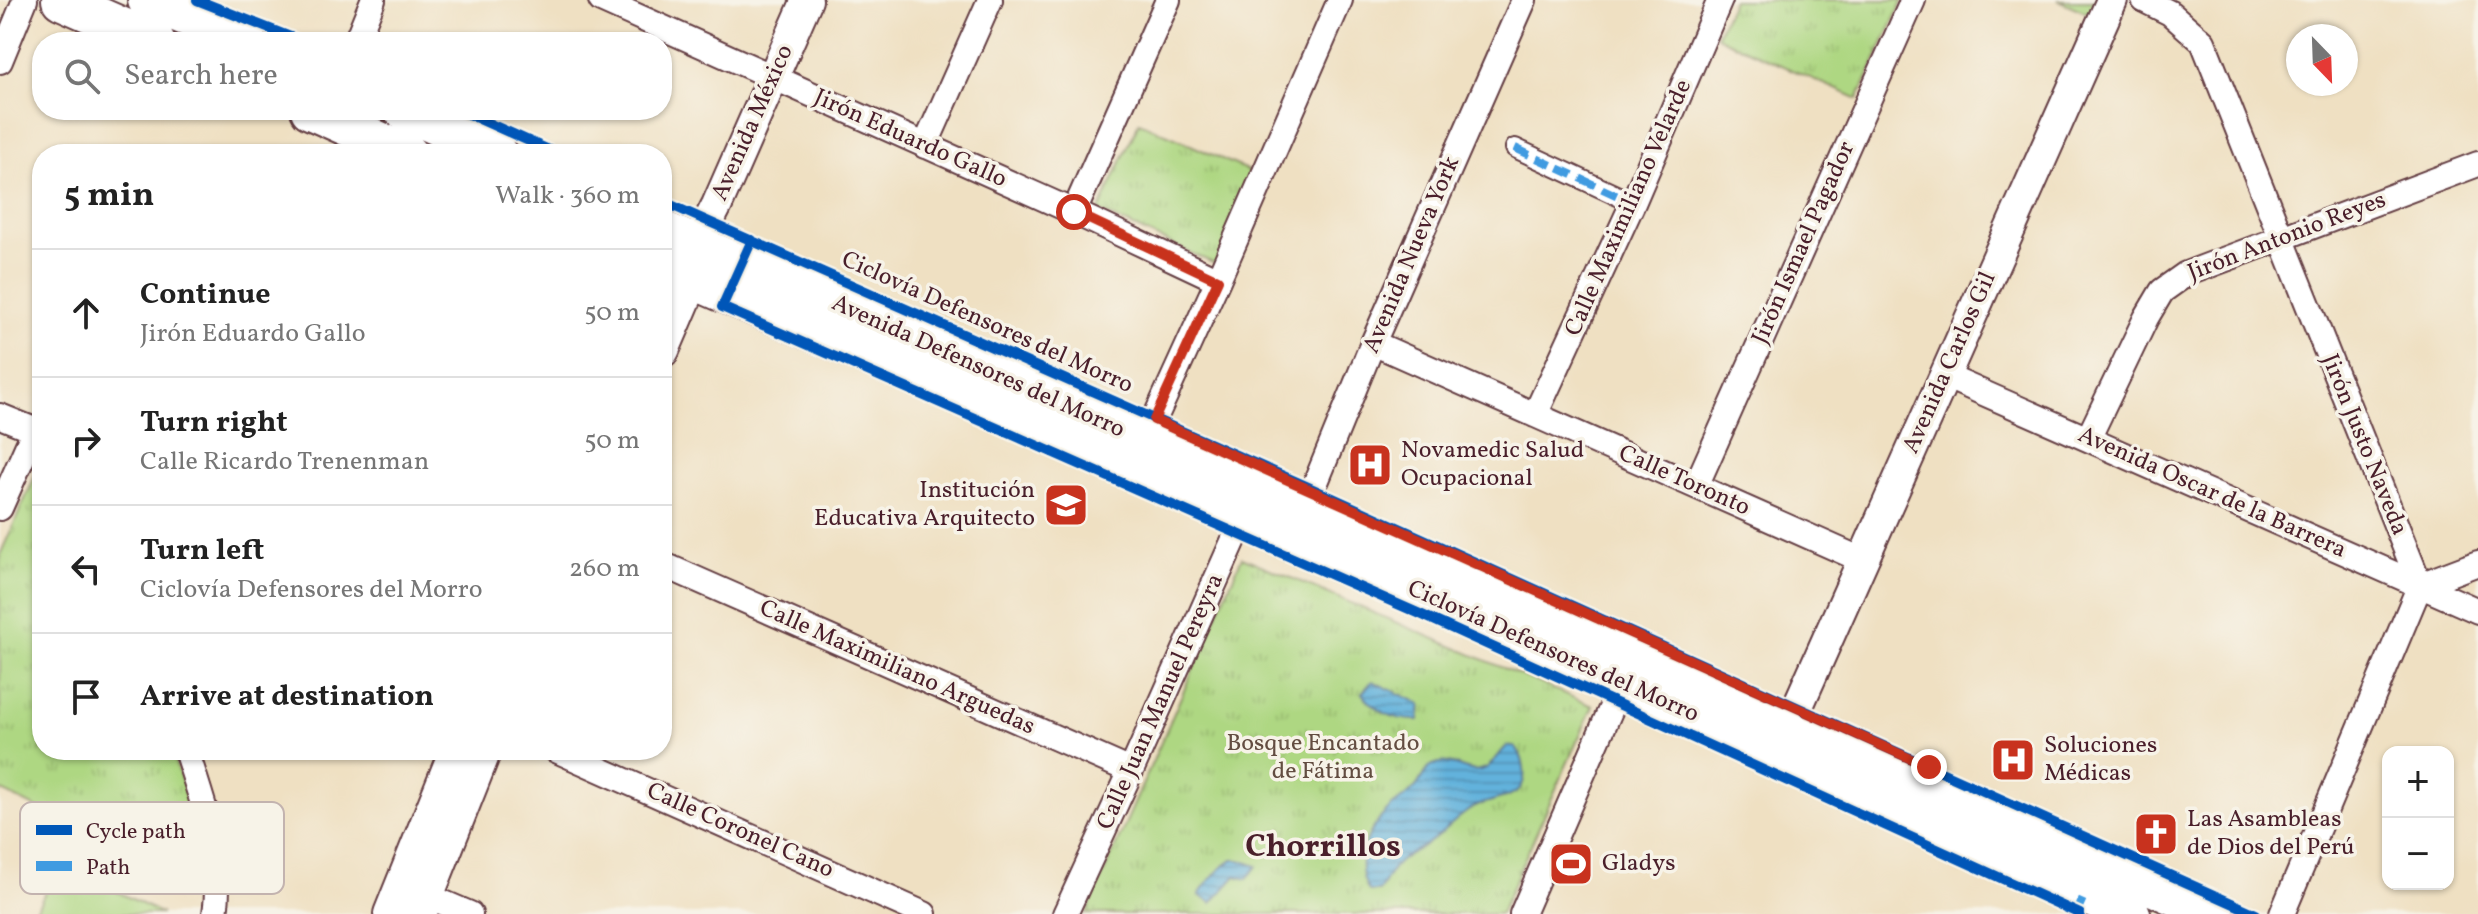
<!DOCTYPE html>
<meta charset="utf-8">
<style>
body{margin:0;font-family:Vollkorn,serif;background:#f6f6f6;color:#222}
.controls{position:absolute;right:24px;bottom:24px;display:grid;overflow:hidden;border-radius:16px;box-shadow:0 2px 6px #0004}
.controls button{width:72px;height:72px;display:grid;place-items:center;padding:0;border:0;border-bottom:2px solid #e0e0e0;background:#fff;color:#222;font:40px sans-serif}
.compass{position:absolute;left:2286px;top:24px;width:72px;height:72px;border-radius:50%;background:#fff;box-shadow:0 2px 6px #0004;rotate:157deg}
.stop{position:absolute;width:24px;height:24px;margin:-18px;border:6px solid #c8321e;border-radius:50%;background:#fff}
.stop.end{background:#c8321e;border-color:#fff;box-shadow:0 2px 8px #0008}
.list{margin:0;padding:0;list-style:none}
h2{display:flex;justify-content:space-between;align-items:center;height:104px;margin:0;padding:0 32px;font-size:34px}
h2 small{font-size:26px;font-weight:400;color:#767676}
.list li{display:grid;grid-template-columns:52px 1fr auto;gap:24px;align-items:center;box-sizing:border-box;height:128px;padding:0 32px;border-top:2px solid #e0e0e0}
.list b{display:block;font-size:30px;white-space:nowrap}
.list p{margin:0;font-size:26px;white-space:nowrap;color:#767676}
.list em{font-size:26px;font-style:normal;color:#767676}
.icon{flex:none;width:44px;height:44px;fill:none;stroke:currentColor;stroke-width:2;stroke-linecap:round;stroke-linejoin:round}
.map{position:relative;flex:none;width:2478px;height:914px;overflow:hidden}
.search{position:absolute;background:#fff;box-shadow:0 2px 6px #0004;left:32px;top:32px;width:640px;height:88px;display:flex;align-items:center;gap:20px;box-sizing:border-box;padding:0 28px;border-radius:32px;color:#767676;font-size:30px}
.panel{position:absolute;background:#fff;box-shadow:0 2px 6px #0004;left:32px;top:144px;width:640px;height:616px;border-radius:32px}
.map>svg:first-child{display:block}
.park{fill:url(#park-tufts);stroke:#7c7b56;stroke-width:2}
.pitch{fill:#aed782;stroke:#7c7b56;stroke-width:2}
.water{fill:url(#water-rules);stroke:#566884;stroke-width:2}
.lines{fill:none;stroke-linecap:round;stroke-linejoin:round}
.pedestrian-casing{stroke:#633c42;stroke-width:22}
.minor-casing{stroke:#633c42;stroke-width:28}
.tertiary-casing{stroke:#633c42;stroke-width:34}
.secondary-casing{stroke:#633c42;stroke-width:38}
.primary-casing{stroke:#633c42;stroke-width:42}
.pedestrian{stroke:#fff;stroke-width:18}
.minor{stroke:#fff;stroke-width:24}
.tertiary{stroke:#fff;stroke-width:30}
.secondary{stroke:#fff;stroke-width:34}
.primary{stroke:#fff;stroke-width:38}
.quiet{stroke:#409be1;stroke-width:8;stroke-dasharray:16 8;stroke-linecap:butt}
.cycleway-casing{stroke:#f7f3e8;stroke-width:15}
.cycleway{stroke:#0057b8;stroke-width:10}
.route{stroke:#c8321e;stroke-width:10}
.labels{text-anchor:middle;dominant-baseline:central;stroke-width:7;stroke-linejoin:round;paint-order:stroke}
.street-label{font-size:24px;fill:#4a1f2b;stroke:#f7f3e8}
.poi-label{font-size:24px;fill:#4a1f2b;stroke:#f7f3e8;text-anchor:start}
.park-label{font-size:24px;fill:#634d41;stroke:#f7f3e8}
.district-label{font-size:32px;font-weight:bold;fill:#4a1f2b;stroke:#f7f3e8}
.key{fill:#f7f3e8;stroke:#c3b3af;stroke-width:2}
.key-label{font-size:22px;fill:#4a1f2b}
</style>
<div class="map">
<svg width="2478" height="914" viewBox="0 0 2478 914">
<defs>
<pattern id="park-tufts" width="24" height="20" patternUnits="userSpaceOnUse" patternTransform="scale(2)"><rect width="24" height="20" fill="#aed782"/><path d="M3 7l-1-3M5 7V3M7 7l1-3M15 17l-1-3M17 17v-4M19 17l1-3" fill="none" stroke="#97b870"/></pattern>
<pattern id="water-rules" width="6" height="5" patternUnits="userSpaceOnUse" patternTransform="scale(2)"><rect width="6" height="5" fill="#62b2dc"/><path d="M0 2.5h6" fill="none" stroke="#5390b3"/></pattern>
</defs>
<rect width="100%" height="100%" fill="#f7f3e8"/>
<filter id="ink" filterUnits="userSpaceOnUse"><feTurbulence type="fractalNoise" baseFrequency=".0125" numOctaves="2"/><feDisplacementMap in="SourceGraphic" scale="16" xChannelSelector="R" yChannelSelector="G"/><feConvolveMatrix kernelMatrix="1 2 1 2 8 2 1 2 1" color-interpolation-filters="sRGB"/></filter>
<filter id="wash" filterUnits="userSpaceOnUse"><feTurbulence type="fractalNoise" baseFrequency=".006" numOctaves="4" result="noise"/><feDisplacementMap in="SourceGraphic" scale="32" xChannelSelector="R" yChannelSelector="G"/><feGaussianBlur stdDeviation="1.8" result="paint"/><feColorMatrix in="noise" values="0 0 0 0 0 0 0 0 0 0 0 0 0 0 0 0 0 1.4 0 .05"/><feComposite in="paint" operator="in"/></filter>
<g filter="url(#wash)">
<rect width="100%" height="100%" fill="#efe0c2"/>
<path class="park" d="M1733,0H1903L1858,99L1716,36Z
M2058,0H2098L2092,15Z
M1139,122L1258,175L1217,265L1099,211Z
M42,461V750H171C188,799 203,840 205,891L0,790V555Z
M1242,557L1593,706L1500,914H1086Z"/>
<path class="pitch" d="M60,863L162,914H34Z"/>
<path class="water" d="M1372,681L1421,704L1419,720C1395,721 1376,712 1362,693Z
M1507,746H1515C1523,755 1528,776 1521,787C1515,798 1483,801 1471,809C1455,819 1442,834 1427,844C1416,851 1404,855 1396,865C1388,873 1385,883 1379,891H1369C1352,861 1367,830 1390,808C1398,801 1407,796 1414,789C1422,781 1423,770 1433,765C1452,755 1467,778 1486,768C1495,763 1499,753 1507,746Z
M1233,860H1240L1257,866L1247,879L1236,876L1212,903L1199,895C1208,881 1218,868 1233,860Z"/>
</g>
<g filter="url(#ink)">
<g class="lines">
<g class="pedestrian-casing">
<path id="pedestrian" d="M1515,148L1633,203"/>
</g>
<g class="minor-casing">
<path id="minor" d="M601,0L1074,212L1218,280
M2144,0L2170,13L2203,42L2420,585L2282,914
M356,42L373,0
M0,61L25,0
M925,146L990,0
M1074,212L1168,0
M1373,343L1862,560
M1945,376L2478,611
M1535,415L1633,203L1720,0
M0,416L42,433
M2088,439L2146,318L2162,291L2186,274L2478,164
M1145,440L1218,280L1340,0
M1696,486L1913,0
M0,508L35,429
M1300,521L1373,343L1524,0
M662,564L1131,771
M2420,585L2478,563
M186,750C203,804 224,856 215,914
M556,750L924,914
M414,890L470,914
M1065,914L1131,771L1248,508
M1522,914L1620,688"/>
</g>
<g class="tertiary-casing">
<path id="tertiary" d="M696,246L717,205L807,0
M1789,726L2112,0"/>
</g>
<g class="secondary-casing">
<path id="secondary" d="M662,350L686,294L683,276L693,253
M391,914L457,750
M419,914L484,750"/>
</g>
<g class="primary-casing">
<path id="primary" d="M61,0L156,42
M147,0L247,42
M310,110L409,154
M403,110L498,154
M662,230L1145,440L2215,914
M662,266L1242,519L2131,914"/>
</g>
<use href="#pedestrian" class="pedestrian"/>
<use href="#minor" class="minor"/>
<use href="#tertiary" class="tertiary"/>
<use href="#secondary" class="secondary"/>
<use href="#primary" class="primary"/>
<path class="quiet" d="M1515,148L1633,203
M2076,914L2085,894"/>
<g class="cycleway-casing">
<path id="cycleway" d="M197,0L303,42
M459,110L558,154
M662,201L1313,489L2256,914
M752,240L722,307L1418,613L2080,914"/>
</g>
<use href="#cycleway" class="cycleway"/>
</g>
</g>
<g class="lines" filter="url(#ink)">
<path class="route" d="M1074,212L1218,280L1154,420L1929,767"/>
</g>
<defs>
<g id="hospital-square" transform="scale(2.3)"><rect x="-9" y="-9" width="18" height="18" rx="4" fill="#c8321e" stroke="#f7f3e8"/><path d="M-5-5h3v3.5h4V-5h3V5h-3V1.5h-4V5h-3Z" fill="#fff"/></g>
<g id="school-square" transform="scale(2.3)"><rect x="-9" y="-9" width="18" height="18" rx="4" fill="#c8321e" stroke="#f7f3e8"/><path d="M0-5L7-2L0 1L-7-2ZM-4 1L0 2.5L4 1V4Q0 6-4 4Z" fill="#fff"/></g>
<g id="church-square" transform="scale(2.3)"><rect x="-9" y="-9" width="18" height="18" rx="4" fill="#c8321e" stroke="#f7f3e8"/><path d="M-1.2-6h2.4v3.5h3.3v2.4h-3.3V6h-2.4V-.1h-3.3v-2.4h3.3Z" fill="#fff"/></g>
<g id="stadium-square" transform="scale(2.3)"><rect x="-9" y="-9" width="18" height="18" rx="4" fill="#c8321e" stroke="#f7f3e8"/><path d="M0-5a6.5 5 0 1 0 0 10a6.5 5 0 1 0 0-10ZM-3.5-1.8h7v3.6h-7Z" fill="#fff"/></g>
</defs>
<g fill-rule="evenodd">
<use href="#hospital-square" x="1370" y="465"/>
<use href="#school-square" x="1066" y="505"/>
<use href="#hospital-square" x="2013" y="760"/>
<use href="#church-square" x="2156" y="834"/>
<use href="#stadium-square" x="1571" y="864"/>
</g>
<g class="labels">
<g class="street-label">
<text transform="translate(753 123) rotate(-66)">Avenida México</text>
<text transform="translate(910 139) rotate(24)">Jirón Eduardo Gallo</text>
<text transform="translate(1629 208) rotate(-66)">Calle Maximiliano Velarde</text>
<text transform="translate(2287 237) rotate(-21)">Jirón Antonio Reyes</text>
<text transform="translate(1804 243) rotate(-66)">Jirón Ismael Pagador</text>
<text transform="translate(1412 255) rotate(-67)">Avenida Nueva York</text>
<text transform="translate(987 323) rotate(24)">Ciclovía Defensores del Morro</text>
<text transform="translate(1950 363) rotate(-66)">Avenida Carlos Gil</text>
<text transform="translate(978 367) rotate(24)">Avenida Defensores del Morro</text>
<text transform="translate(2364 445) rotate(68)">Jirón Justo Naveda</text>
<text transform="translate(1684 481) rotate(24)">Calle Toronto</text>
<text transform="translate(2212 493) rotate(24)">Avenida Oscar de la Barrera</text>
<text transform="translate(1553 652) rotate(24)">Ciclovía Defensores del Morro</text>
<text transform="translate(897 668) rotate(24)">Calle Maximiliano Arguedas</text>
<text transform="translate(1161 702) rotate(-66)">Calle Juan Manuel Pereyra</text>
<text transform="translate(740 831) rotate(24)">Calle Coronel Cano</text>
</g>
<g class="poi-label">
<text x="1401" y="451">Novamedic Salud<tspan x="1401" dy="28">Ocupacional</tspan></text>
<text x="1035" y="491" text-anchor="end">Institución<tspan x="1035" dy="28">Educativa Arquitecto</tspan></text>
<text x="2044" y="746">Soluciones<tspan x="2044" dy="28">Médicas</tspan></text>
<text x="2187" y="820">Las Asambleas<tspan x="2187" dy="28">de Dios del Perú</tspan></text>
<text x="1602" y="864">Gladys</text>
</g>
<g class="park-label">
<text x="1323" y="744">Bosque Encantado<tspan x="1323" dy="28">de Fátima</tspan></text>
</g>
<g class="district-label">
<text x="1323" y="848">Chorrillos</text>
</g>
</g>
<rect x="20" y="802" width="264" height="92" rx="12" class="key"/>
<rect x="36" y="825" width="36" height="10" fill="#0057b8"/>
<rect x="36" y="861" width="36" height="10" fill="#409be1"/>
<g class="key-label">
<text x="86" y="838">Cycle path</text>
<text x="86" y="874">Path</text>
</g>
</svg>
<div class="controls">
<button>+</button>
<button>−</button>
</div>
<svg class="compass" viewBox="-18 -18 36 36"><path d="M0-13l5 13h-10z" fill="#e53935"/><path d="M0 13l5-13h-10z" fill="#767676"/></svg>
<div class="stop" style="left:1074px;top:212px"></div>
<div class="stop end" style="left:1929px;top:767px"></div>
<div class="search"><svg class="icon" aria-label="search" viewBox="0 0 24 24"><circle cx="10" cy="10" r="6"/><path d="M15 15l6 6"/></svg>Search here</div>
<section class="panel">
<h2>5 min<small>Walk · 360 m</small></h2>
<ul class="list">
<li><svg class="icon" aria-label="ahead" viewBox="0 0 24 24"><path d="M12 20V5M6 11l6-6 6 6"/></svg><div><b>Continue</b><p>Jirón Eduardo Gallo</p></div><em>50 m</em></li>
<li><svg class="icon" aria-label="right" viewBox="0 0 24 24"><path d="M7 20v-9h11M14 6l5 5-5 5"/></svg><div><b>Turn right</b><p>Calle Ricardo Trenenman</p></div><em>50 m</em></li>
<li><svg class="icon" aria-label="left" viewBox="0 0 24 24"><path d="M17 20v-9H6M10 6l-5 5 5 5"/></svg><div><b>Turn left</b><p>Ciclovía Defensores del Morro</p></div><em>260 m</em></li>
<li><svg class="icon" aria-label="arrive" viewBox="0 0 24 24"><path d="M6 21V4h12l-3 4 3 4H6"/></svg><div><b>Arrive at destination</b></div></li>
</ul>
</section>
</div>
